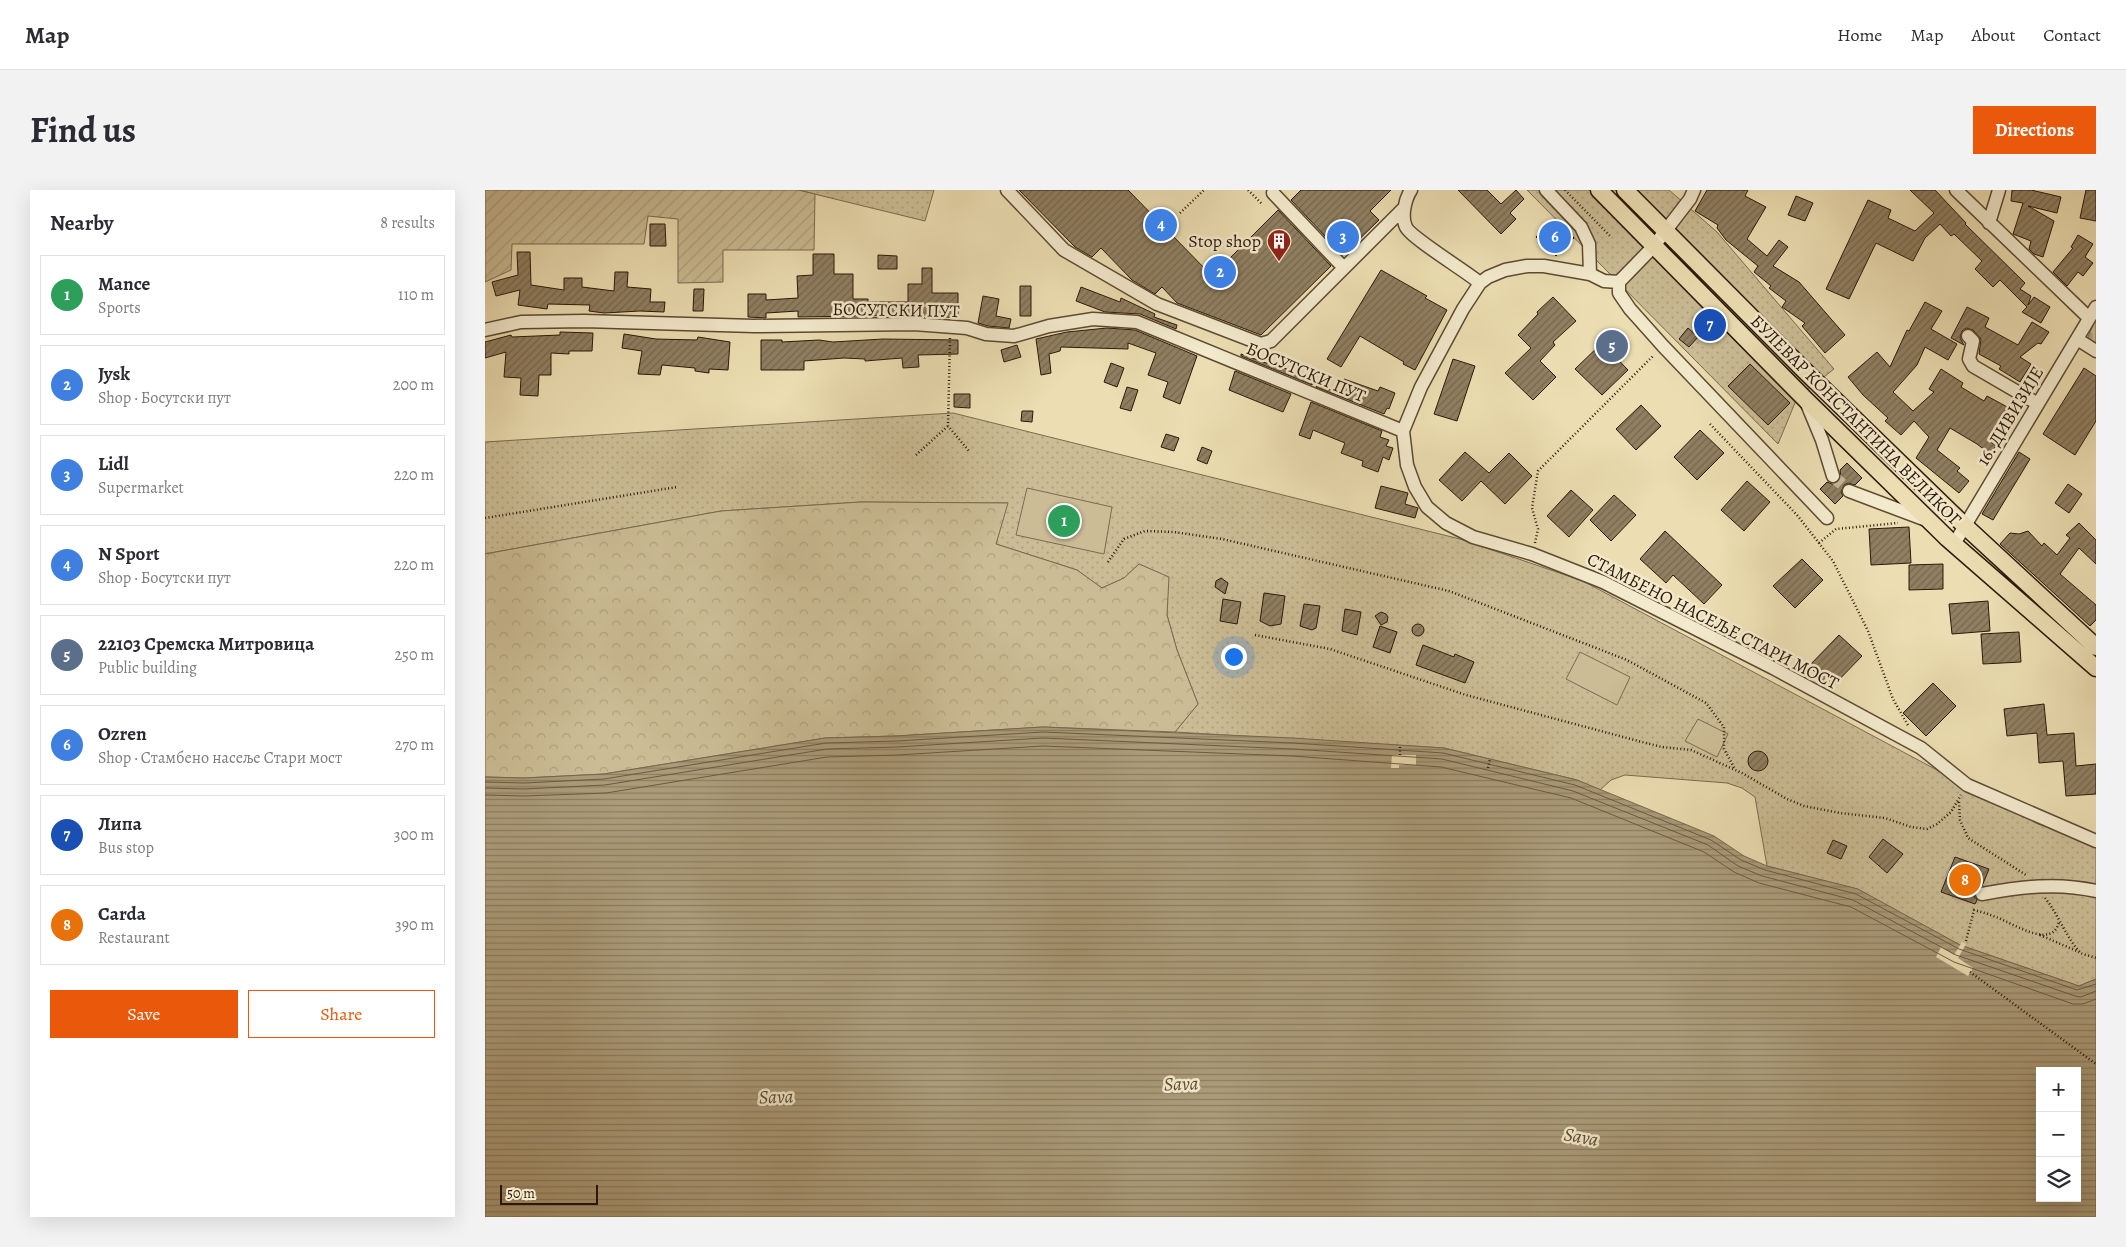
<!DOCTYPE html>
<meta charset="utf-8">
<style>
body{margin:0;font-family:Alegreya,serif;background:#f2f2f3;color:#2b2b33}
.controls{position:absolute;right:15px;bottom:15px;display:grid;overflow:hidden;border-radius:0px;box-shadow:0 5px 20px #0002}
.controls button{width:45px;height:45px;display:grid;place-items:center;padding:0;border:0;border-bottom:1px solid #e1e1e2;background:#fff;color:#2b2b33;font:25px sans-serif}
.scale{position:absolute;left:15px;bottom:12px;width:98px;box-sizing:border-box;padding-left:5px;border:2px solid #2c1809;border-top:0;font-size:14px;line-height:18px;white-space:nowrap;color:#2c1809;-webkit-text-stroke:4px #f3eacd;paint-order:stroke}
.you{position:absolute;left:748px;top:466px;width:18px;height:18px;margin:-12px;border:4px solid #fff;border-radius:50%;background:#1a73e8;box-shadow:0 0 0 8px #1a73e833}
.badge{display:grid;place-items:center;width:32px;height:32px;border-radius:50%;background:#ea580c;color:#fff;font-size:16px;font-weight:700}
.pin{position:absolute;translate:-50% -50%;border:2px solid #fff;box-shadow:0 1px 5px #0006}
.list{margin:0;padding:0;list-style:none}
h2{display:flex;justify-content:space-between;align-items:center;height:65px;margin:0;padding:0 20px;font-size:21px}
h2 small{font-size:16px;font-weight:400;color:#7c7c81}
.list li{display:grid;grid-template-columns:32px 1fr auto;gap:15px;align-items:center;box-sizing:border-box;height:80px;margin:0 10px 10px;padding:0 10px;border:1px solid #e1e1e2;border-radius:0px}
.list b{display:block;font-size:19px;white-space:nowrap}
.list p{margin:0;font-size:16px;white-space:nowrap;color:#7c7c81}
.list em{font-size:16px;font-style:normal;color:#7c7c81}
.actions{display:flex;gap:10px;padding:15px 20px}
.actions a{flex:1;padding:11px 0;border:1px solid #ea580c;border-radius:0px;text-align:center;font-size:18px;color:#ea580c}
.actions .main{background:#ea580c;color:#fff}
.icon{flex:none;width:28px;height:28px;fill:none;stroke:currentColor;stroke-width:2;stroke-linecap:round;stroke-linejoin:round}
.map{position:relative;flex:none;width:1611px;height:1027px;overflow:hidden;border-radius:0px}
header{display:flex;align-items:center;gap:30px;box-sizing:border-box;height:70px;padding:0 25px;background:#fff;border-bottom:1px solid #e1e1e2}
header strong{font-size:24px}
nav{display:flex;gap:28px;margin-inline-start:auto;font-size:18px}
.intro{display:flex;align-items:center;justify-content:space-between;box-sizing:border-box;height:120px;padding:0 30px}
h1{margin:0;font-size:35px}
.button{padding:12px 22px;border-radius:0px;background:#ea580c;color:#fff;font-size:18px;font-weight:700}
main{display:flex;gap:30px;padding:0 30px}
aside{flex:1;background:#fff;border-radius:0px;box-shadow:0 5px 20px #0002}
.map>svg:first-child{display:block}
.grass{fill:url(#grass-dots);stroke:#7c6a4f}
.forest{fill:url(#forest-crowns);stroke:#7c6a4f}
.cemetery{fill:url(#cemetery-stones);stroke:#7c6a4f}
.garden{fill:url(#garden-furrows);stroke:#7c6a4f}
.pitch{fill:#cbbc95;stroke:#7c6a4f}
.water{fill:url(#water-rules);stroke:#78674c;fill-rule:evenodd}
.pier{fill:#ecdeb2}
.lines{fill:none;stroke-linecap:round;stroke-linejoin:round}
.shore{stroke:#6c5a41;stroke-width:1}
.building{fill:url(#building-hatch);stroke:#2c1809}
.minor-tunnel{stroke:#c6b690;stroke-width:12;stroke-dasharray:12 6;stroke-linecap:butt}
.minor-casing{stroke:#5c4a33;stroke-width:15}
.major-casing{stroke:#2c1809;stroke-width:19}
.path{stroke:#2c1809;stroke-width:2.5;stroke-dasharray:1 2.5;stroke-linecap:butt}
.minor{stroke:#f3eacd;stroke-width:12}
.major{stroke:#ecdeb2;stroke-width:16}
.labels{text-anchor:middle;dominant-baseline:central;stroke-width:5;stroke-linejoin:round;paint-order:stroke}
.poi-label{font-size:18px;fill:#2c1809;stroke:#f3eacd;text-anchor:end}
.street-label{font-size:18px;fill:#2c1809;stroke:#f3eacd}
.water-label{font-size:19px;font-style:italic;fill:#5f4c36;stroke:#f3eacd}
</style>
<header>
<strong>Map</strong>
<nav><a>Home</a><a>Map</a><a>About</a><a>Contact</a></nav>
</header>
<div class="intro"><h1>Find us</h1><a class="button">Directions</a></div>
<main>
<aside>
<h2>Nearby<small>8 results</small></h2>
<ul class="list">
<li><span class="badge" style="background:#2e9e5b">1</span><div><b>Mance</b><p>Sports</p></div><em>110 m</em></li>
<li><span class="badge" style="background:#3f7fe0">2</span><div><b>Jysk</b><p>Shop · Босутски пут</p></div><em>200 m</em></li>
<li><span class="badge" style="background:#3f7fe0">3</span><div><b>Lidl</b><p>Supermarket</p></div><em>220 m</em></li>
<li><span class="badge" style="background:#3f7fe0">4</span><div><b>N Sport</b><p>Shop · Босутски пут</p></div><em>220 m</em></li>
<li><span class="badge" style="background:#5c6f8a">5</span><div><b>22103 Сремска Митровица</b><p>Public building</p></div><em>250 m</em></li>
<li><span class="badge" style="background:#3f7fe0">6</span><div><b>Ozren</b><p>Shop · Стамбено насеље Стари мост</p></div><em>270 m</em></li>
<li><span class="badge" style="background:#1a4fb4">7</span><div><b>Липа</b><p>Bus stop</p></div><em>300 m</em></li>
<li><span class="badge" style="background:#e8710a">8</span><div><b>Carda</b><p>Restaurant</p></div><em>390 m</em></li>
</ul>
<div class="actions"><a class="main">Save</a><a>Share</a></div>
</aside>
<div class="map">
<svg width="1611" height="1027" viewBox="0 0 1611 1027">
<defs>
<pattern id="grass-dots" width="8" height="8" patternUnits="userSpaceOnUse" patternTransform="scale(1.25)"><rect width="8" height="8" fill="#cbbc95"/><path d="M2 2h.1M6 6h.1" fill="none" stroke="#aea17f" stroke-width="1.8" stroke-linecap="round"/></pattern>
<pattern id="forest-crowns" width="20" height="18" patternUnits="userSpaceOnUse" patternTransform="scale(1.25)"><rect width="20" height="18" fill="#cbbc95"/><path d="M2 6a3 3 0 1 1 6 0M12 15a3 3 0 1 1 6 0" fill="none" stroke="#aea17f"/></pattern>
<pattern id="cemetery-stones" width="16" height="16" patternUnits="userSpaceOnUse" patternTransform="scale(1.25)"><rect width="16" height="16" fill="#cbbc95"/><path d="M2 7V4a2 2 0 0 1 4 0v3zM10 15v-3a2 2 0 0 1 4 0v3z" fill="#aea17f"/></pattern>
<pattern id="garden-furrows" width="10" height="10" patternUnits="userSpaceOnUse" patternTransform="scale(1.25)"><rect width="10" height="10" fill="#cbbc95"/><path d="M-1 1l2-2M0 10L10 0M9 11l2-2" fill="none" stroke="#aea17f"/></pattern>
<pattern id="water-rules" width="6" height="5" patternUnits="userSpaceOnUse" patternTransform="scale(1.25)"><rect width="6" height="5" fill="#ab9b79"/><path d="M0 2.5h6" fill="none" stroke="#8b7d61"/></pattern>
<pattern id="building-hatch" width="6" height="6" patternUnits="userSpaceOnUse" patternTransform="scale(1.25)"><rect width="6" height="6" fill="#907f61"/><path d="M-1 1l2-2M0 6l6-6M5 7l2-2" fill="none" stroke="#76674e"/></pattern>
</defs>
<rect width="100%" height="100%" fill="#ecdeb2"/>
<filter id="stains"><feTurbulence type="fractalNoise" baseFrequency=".004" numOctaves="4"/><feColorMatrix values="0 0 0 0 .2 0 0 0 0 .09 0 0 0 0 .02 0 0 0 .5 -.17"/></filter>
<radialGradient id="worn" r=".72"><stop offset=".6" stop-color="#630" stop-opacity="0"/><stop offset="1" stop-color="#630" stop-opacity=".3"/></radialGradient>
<path class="grass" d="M313,0H449L440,31Z
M1042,0H1184L1232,42L1349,179L1312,208L1293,254Z
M468,223L975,349L1098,391L1553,634L1611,652V789L1594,796L1475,755L1372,699L1282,676L1270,607L1257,598L1242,593L1140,585L1126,590L1115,600L1092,590L959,558L690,542L713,514L692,460L682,425L683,387L654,374L639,388L617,398L592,380L511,354L522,313L376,312L236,321L0,364V252Z"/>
<path class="forest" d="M376,312L523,313L511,354L592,380L617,398L639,388L654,374L684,387L682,425L692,460L713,514L690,542L558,537L411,546L340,548L119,584L39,588L0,587V364L236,321Z"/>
<path class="cemetery" d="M1611,129V153L1602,149Z"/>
<path class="garden" d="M0,0H313L330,4L329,60H238V92L193,93V29L163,26L159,54H27L26,80L0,92Z"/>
<path class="pitch" d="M542,298L627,317L619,364L531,345Z
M1095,462L1145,487L1132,515L1081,489Z
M1213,529L1243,544L1232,567L1200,551Z"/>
<path class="water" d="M558,537L808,548L959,558L1092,590L1229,646L1259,666L1282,676L1373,699L1475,755L1594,796L1611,789V1027H0V587L39,588L119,584L340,548L411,546ZM1555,881H1592V1008H1555Z"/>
<path class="pier" d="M907,565H931V575H914V578H906Z
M1477,752L1481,754L1473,768L1488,778L1483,786L1451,767L1456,757L1469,765Z"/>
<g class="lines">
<path class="shore" d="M0,592L39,593L119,589L341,553L412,551L558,542L808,553L958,563L1090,595L1226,650L1256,670L1280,680L1371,704L1474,759L1592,800L1611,794
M0,598L39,599L120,595L342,559L412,557L558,548L808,559L957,569L1088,601L1223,655L1253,676L1277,686L1368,710L1471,765L1590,806L1596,807L1611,801
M0,605L39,606L121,603L342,567L412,565L558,556L807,566L956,577L1086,608L1219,662L1249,682L1274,693L1366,717L1469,772L1588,814H1598L1611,809"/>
</g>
<path class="building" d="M534,0H643L727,86L793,20L846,76L776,145L692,113L677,97L670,104L647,90L616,58L607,67L590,57Z
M816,0H906L885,21L894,30L858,65L806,10Z
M973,0H1002L1016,14L1031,0L1039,9L1025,23L1031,29L1016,44Z
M1222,0H1263L1260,6L1281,17L1262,49L1282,66L1294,50L1303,57L1288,76L1314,92L1360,145L1340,163L1317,136L1320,133L1297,117L1301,111L1284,98L1286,96L1269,82L1273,76L1241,50L1232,38L1233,35L1210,21Z
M1425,0H1450L1481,33L1480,34L1540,93L1535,99L1546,106L1543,115L1549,107L1565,117L1556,133L1537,122L1542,117L1515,90L1508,97L1490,79L1497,71L1469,44L1466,46L1455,34L1440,48L1428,71L1391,53L1364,109L1341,99L1383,10L1406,20L1403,28L1430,41L1449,23Z
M1527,0H1546L1576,7L1572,23L1543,16L1569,31L1558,67L1549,64L1544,59L1546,51L1528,44L1538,13L1526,11Z
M1601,0H1611V31L1595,28Z
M1311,6L1328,13L1320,31L1303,25Z
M1069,29L1089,48L1071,66L1051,47Z
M165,34H180L181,56H165Z
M1593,45L1608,54L1600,67L1608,73L1598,86L1593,82L1582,96L1568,82L1588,58L1586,57Z
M32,62H45L46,95L79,100V88H97V97L129,101L130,82H143L142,97L166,99L165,112H180L179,122L155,121L119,123L104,121L105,115L63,114L62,119L33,115L35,100L11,106L7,92L33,85Z
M328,64H349V84H368V109H383V112H423V94H437V78H447V103H473V128L437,125L313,127V121L281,123V128L263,127V104H281V110L313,108L312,86L328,85Z
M393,65L412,66V79H393Z
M896,80L942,106L940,108L962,120L930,180L918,174L919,172L875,146L856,177L842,169Z
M535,96H546V126H535Z
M596,97L635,112L636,108L670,124L669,127L692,135L691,139L655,124L620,122L591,111Z
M209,99H219L218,121H208Z
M498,106L514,109L511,126L526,129L524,138L503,136L493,133Z
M1068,107L1091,131L1068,152L1070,155L1055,171L1071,187L1048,210L1020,183L1046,158L1033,145L1053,124L1052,122Z
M1440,112L1457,121L1446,139L1472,154L1463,170L1440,157L1432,175L1408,202L1428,221L1449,202L1444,199L1456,179L1478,193L1476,197L1499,211L1502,206L1526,219L1506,252L1511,256L1505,264L1492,254L1465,238L1452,260L1475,278L1472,281L1484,291L1474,303L1431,268L1444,247L1429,231L1416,245L1400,231L1403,228L1378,205L1363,187L1392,162L1405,177L1422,140L1424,141Z
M1482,117L1504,128L1500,137L1533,155L1547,132L1564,142L1556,154L1553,153L1535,167L1546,174L1535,192L1514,179L1516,176L1494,164L1496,149L1488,140L1481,138L1477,141L1475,148L1479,155L1466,148Z
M622,138L650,140L712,166L695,214L678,207L683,192L663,185L671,163L643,153V159L576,157L575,161L564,164L566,183L556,185L551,149L582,142Z
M1203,138L1213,147L1204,157L1194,149Z
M75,142L108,143L107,161H84V164L66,163V185H54L53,206L35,205L36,188L19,187L21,162L0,168V152L26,145L27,147L75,145Z
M139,144L171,149L212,150L213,147L245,152L243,180L224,179V183L210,181V178L177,175L175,185L153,184L157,161L137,158Z
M398,149L473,150V164L433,165L434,177L418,178L417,168L380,171V169L359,168L319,171V180H276V150H297V152L334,150L348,152Z
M1117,153L1143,180L1117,205L1090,179Z
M532,155L536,167L519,172L516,160Z
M756,164L784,174V172L829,190L827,195L756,166Z
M968,169L990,176L972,231L949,224Z
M626,173L639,178L632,197L619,192Z
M1265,174L1305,213L1283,235L1243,196Z
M1599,178L1611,186V231L1590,265L1558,244Z
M750,181L806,204L798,222L744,200Z
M859,189L893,201L895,197L910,203L904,219L902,218L899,224L831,197L832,195L854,203Z
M642,197L653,200L646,221L635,218Z
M469,204H485V218L469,217Z
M826,212L897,241L895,247L904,250L901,256L908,258L904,270L898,267L893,282L877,276L878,271L856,263L860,253L828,240L825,249L814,245Z
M1156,215L1176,236L1151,260L1131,239Z
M537,221H548L547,232L536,231Z
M1215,240L1239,263L1212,290L1189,267Z
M681,244L694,248L689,261L676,257Z
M717,257L727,261L722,274L712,270Z
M980,262L1004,283L1024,263L1047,286L1020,314L996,291L977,311L954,290Z
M1534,262L1545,269L1508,330L1497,324Z
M1362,273L1377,288L1370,295L1363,293L1359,295L1356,302L1358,306L1350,314L1335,299L1342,292L1347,294L1354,292L1356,287L1355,280Z
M1262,291L1285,312L1259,341L1236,320Z
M1583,294L1597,304L1584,323L1570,313Z
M896,296L923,303L920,314L933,318L930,328L890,318Z
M1086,300L1108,320L1084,347L1062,326Z
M1129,305L1151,325L1126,351L1105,330Z
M1594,333L1611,350V374L1594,358L1575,384L1611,415V430L1605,436L1515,354L1525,343L1534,344L1543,341L1557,356L1559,353L1572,365L1585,348L1581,345Z
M1424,337L1426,373L1386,375L1384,339Z
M1180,341L1237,395L1219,414L1188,385L1181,393L1155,369Z
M1317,369L1338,390L1310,418L1288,396Z
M1458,374V399L1424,400V375Z
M736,388L743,393L740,404L730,397L731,391Z
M779,403L800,406L796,434L785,436L775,431Z
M738,409L756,412L752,434L735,431Z
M1503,411L1505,441L1467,444L1464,414Z
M819,414L835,416L831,438L827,440L815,436Z
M860,419L876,422L872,445L857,441Z
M896,422L901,424L903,427L902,432L896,435L890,426Z
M927 440a6 6 0 1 1 12 0a6 6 0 1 1-12 0Z
M895,436L912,442L905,463L888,457Z
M1534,442L1536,472L1498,474L1496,444Z
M1354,445L1377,466L1346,498L1324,476Z
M938,455L969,467L970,464L989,472L980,493L931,475Z
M1448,493L1471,516L1441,546L1418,523Z
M1559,514L1562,545L1589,543L1591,576L1611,574V604L1581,606L1578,571L1554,573L1552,543L1522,546L1519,519Z
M1263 571a10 10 0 1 1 20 0a10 10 0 1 1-20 0Z
M1398,649L1418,664L1402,683L1384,667Z
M1348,650L1362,656L1356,669L1342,663Z
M1470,667L1504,679L1497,696L1490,701L1489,706L1492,710L1490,714L1456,702Z"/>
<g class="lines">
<path class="minor-tunnel" d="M1348,286L1364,301"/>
<g class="minor-casing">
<path id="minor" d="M522,0L579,60L672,114L776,154L786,151L919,18
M926,0C920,9 916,27 921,37C925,47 982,82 995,93
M1061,0L1096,37L1104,54L1105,84
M1209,0L1205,9L1168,57L1134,92L1119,91L1105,84L1059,76H1042L1020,80L1003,87L995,93L978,119L936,197L918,241L922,275L930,297L942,317L961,333L988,347L1047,364L1118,392L1288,478L1436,558L1482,595L1611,651
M1471,0L1604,128
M788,3L859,78
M1504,33L1514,0
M1134,92V103L1145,119L1178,156L1342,328
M0,140L36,132L99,131L269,136L429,134L482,138L501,144L529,146L564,136L608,129L652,132L918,241
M1483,146L1488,151L1484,169L1488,176L1553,214
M1592,149L1611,161
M1322,214L1337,250L1348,286
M1364,301L1441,330
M1469,354L1611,117
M1497,704C1535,697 1572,692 1611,701"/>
</g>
<g class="major-casing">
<path id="major" d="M1114,0L1320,209L1462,348L1611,478
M1140,0L1319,180L1480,336L1611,457"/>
</g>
<path class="path" d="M763,0L777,14
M1080,0L1126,47
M695,23L719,0
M465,148L463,236L484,261
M1225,234L1312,325L1348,371L1383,441L1408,509L1424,537
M431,265L463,236
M0,328L192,297
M1050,353L1053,339L1047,318L1053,281L1169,165
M1334,353L1351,339L1413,333
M623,372L639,349L660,341L689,342L737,349L964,401L1142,470L1221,513L1239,537V559L1250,579
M770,445L845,459L981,505L1157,552L1177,557L1206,560L1257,583L1302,609L1319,616L1355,623L1400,628L1426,637L1442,639L1452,634L1466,622L1476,605
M915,565V555
M1003,578L1005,569
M1474,612L1475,630L1483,648L1541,685
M1560,708C1572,722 1584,753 1596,763C1599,765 1607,766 1611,768
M1555,745L1594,762
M1481,751L1489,720C1500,723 1510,726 1520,731C1534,737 1568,758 1574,732
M1485,782L1611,874"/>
<use href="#minor" class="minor"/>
<use href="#major" class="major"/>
</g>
<defs>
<g id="building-pin" transform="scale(1.25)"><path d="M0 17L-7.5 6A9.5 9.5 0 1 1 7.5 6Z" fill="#8f2418" stroke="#f3eacd"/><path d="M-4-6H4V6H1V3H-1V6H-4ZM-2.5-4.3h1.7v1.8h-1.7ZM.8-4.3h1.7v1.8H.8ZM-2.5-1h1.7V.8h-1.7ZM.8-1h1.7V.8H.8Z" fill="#fff"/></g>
</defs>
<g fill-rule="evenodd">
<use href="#building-pin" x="794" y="51"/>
</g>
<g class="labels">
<g class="poi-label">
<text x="776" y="51">Stop shop</text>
</g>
<g class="street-label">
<text transform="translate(411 120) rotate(1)">БОСУТСКИ ПУТ</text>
<text transform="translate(821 182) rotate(23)">БОСУТСКИ ПУТ</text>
<text transform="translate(1525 226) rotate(-59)">16. ДИВИЗИЈЕ</text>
<text transform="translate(1371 230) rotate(45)">БУЛЕВАР КОНСТАНТИНА ВЕЛИКОГ</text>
<text transform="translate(1228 431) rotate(27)">СТАМБЕНО НАСЕЉЕ СТАРИ МОСТ</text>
</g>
<g class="water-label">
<text transform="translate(696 894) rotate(-2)">Sava</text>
<text transform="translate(291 907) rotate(-2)">Sava</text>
<text transform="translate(1096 947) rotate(10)">Sava</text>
</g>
</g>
<rect width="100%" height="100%" filter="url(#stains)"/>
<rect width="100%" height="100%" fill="url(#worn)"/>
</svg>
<div class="controls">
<button>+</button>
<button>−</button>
<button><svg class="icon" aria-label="layers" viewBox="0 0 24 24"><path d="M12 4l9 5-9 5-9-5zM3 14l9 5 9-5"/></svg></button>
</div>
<div class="scale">50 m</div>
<div class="you"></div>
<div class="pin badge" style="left:579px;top:331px;background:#2e9e5b">1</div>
<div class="pin badge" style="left:735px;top:82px;background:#3f7fe0">2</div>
<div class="pin badge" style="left:858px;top:47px;background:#3f7fe0">3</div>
<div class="pin badge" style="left:676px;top:35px;background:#3f7fe0">4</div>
<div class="pin badge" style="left:1127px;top:156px;background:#5c6f8a">5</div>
<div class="pin badge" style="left:1070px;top:47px;background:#3f7fe0">6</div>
<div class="pin badge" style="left:1225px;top:135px;background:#1a4fb4">7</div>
<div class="pin badge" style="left:1480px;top:690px;background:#e8710a">8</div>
</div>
</main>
